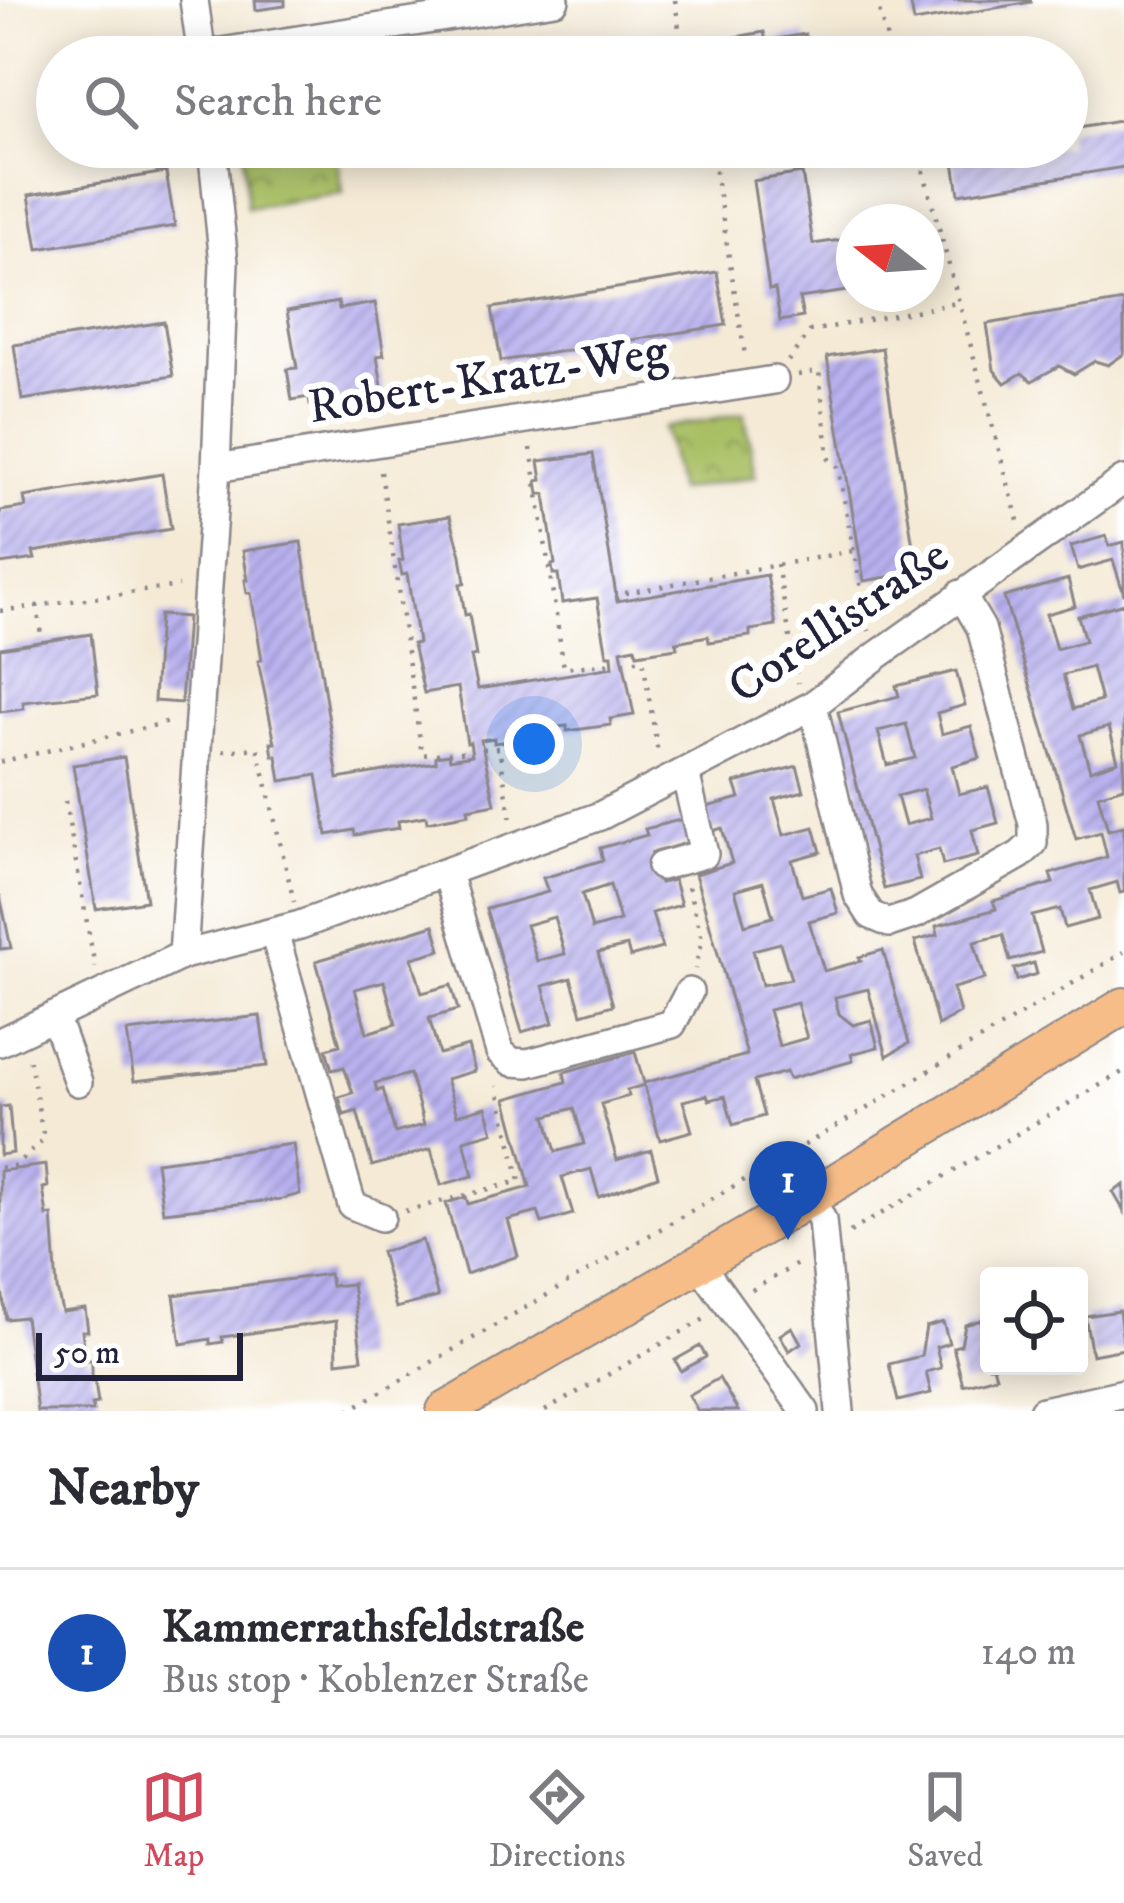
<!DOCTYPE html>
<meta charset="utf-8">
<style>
body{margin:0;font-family:"IM FELL DW Pica",serif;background:#f7f7f7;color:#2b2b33}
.controls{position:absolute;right:36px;bottom:36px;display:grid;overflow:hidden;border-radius:12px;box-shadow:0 6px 30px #0003}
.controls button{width:108px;height:108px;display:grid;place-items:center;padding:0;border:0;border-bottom:3px solid #e1e1e2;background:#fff;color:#2b2b33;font:60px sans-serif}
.compass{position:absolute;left:836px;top:204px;width:108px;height:108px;border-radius:50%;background:#fff;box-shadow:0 6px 30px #0003;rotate:287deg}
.scale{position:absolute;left:36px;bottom:30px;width:207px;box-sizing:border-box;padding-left:12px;border:6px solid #22223b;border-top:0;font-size:33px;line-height:42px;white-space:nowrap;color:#22223b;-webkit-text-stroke:9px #fff;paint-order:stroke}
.you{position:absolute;left:534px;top:744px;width:42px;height:42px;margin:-30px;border:9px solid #fff;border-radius:50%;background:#1a73e8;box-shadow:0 0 0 18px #1a73e833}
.badge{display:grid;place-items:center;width:78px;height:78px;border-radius:50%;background:#d1495b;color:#fff;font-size:39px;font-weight:700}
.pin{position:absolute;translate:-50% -99px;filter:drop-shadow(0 3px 6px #0008)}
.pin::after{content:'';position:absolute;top:63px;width:42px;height:36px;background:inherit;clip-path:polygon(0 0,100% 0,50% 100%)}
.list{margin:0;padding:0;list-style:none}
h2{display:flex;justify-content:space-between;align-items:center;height:156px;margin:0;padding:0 48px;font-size:51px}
h2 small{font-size:39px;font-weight:400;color:#7c7c81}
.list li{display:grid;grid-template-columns:78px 1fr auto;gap:36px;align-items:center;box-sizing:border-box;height:168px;padding:0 48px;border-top:3px solid #e1e1e2}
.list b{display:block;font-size:45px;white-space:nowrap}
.list p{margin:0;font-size:39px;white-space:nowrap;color:#7c7c81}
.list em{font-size:39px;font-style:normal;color:#7c7c81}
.icon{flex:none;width:66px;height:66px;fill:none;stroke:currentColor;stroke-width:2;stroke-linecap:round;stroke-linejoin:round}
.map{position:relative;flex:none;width:1124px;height:1411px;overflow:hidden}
.search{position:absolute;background:#fff;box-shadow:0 6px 30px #0003;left:36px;right:36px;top:36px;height:132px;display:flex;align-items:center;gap:30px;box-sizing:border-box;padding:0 42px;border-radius:66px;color:#7c7c81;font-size:45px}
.sheet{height:324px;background:#fff}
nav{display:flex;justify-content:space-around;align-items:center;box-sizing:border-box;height:168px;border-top:3px solid #e1e1e2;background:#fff;font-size:33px;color:#7c7c81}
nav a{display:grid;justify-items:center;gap:6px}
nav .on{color:#d1495b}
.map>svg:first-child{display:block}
.park{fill:url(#park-crowns);stroke:#66704f;stroke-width:3}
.building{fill:url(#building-hatch);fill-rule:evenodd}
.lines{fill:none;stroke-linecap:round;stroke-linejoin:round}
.minor-casing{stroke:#8b8688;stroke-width:32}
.major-casing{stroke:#8b8688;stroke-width:40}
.path{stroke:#8b8688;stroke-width:4.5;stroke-dasharray:3 9;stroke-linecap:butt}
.minor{stroke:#fff;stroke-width:27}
.major{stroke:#f7bd88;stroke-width:36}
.labels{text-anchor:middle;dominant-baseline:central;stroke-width:12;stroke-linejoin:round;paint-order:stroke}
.street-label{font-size:48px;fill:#22223b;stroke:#fff}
</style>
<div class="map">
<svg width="1124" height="1411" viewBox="0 0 1124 1411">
<defs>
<pattern id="park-crowns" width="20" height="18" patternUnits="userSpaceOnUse" patternTransform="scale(3)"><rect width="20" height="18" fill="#a9bf63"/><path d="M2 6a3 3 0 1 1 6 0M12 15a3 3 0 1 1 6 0" fill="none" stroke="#899b53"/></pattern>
<pattern id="building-hatch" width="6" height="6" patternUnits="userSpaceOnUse" patternTransform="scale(3)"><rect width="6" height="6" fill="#b9b1ef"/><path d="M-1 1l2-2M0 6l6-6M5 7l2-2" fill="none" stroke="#9690c3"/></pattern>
</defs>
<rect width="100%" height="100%" fill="#fff"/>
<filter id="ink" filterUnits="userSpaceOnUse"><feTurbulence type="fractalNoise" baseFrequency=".00833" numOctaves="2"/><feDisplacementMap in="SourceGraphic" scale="24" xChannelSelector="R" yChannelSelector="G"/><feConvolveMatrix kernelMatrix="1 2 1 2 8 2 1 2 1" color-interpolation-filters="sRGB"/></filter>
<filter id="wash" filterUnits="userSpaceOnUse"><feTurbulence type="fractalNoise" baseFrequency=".004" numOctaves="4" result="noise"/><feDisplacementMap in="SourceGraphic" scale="48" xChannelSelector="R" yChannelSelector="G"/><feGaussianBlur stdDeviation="2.7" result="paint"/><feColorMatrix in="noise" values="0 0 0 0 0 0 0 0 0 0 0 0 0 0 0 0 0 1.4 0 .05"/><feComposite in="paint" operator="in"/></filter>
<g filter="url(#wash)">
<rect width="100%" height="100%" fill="#f4ead6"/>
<path class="park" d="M243,147H336L343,193L247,208Z
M744,413L756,475L677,491L664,428Z"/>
<g id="blocks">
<path class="building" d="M255,0H285V6L256,10Z
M910,0H1030L1031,2L914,22Z
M764,32L766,41L805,34L808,57H715L713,41Z
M576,40L579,57H491V55Z
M1124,120V167L959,194L952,149L1067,147V130Z
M166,172L175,226L38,249L29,195Z
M802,173L813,244L854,238V290L799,298L803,317L780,321L775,289L769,290L753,181Z
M717,272L726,325L501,361L492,308Z
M1124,301V354L1108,365L1095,361L1074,374L1059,366L1032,381L1022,373L1005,383L994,370L987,324Z
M338,302L339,309L375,303L384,355L377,356L383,392L310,405L309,397L292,400L287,369L297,368L287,311Z
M164,322L173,376L22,400L14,345Z
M882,348L917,572L864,581L827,357Z
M593,454L617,601L767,575L776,626L750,630V636L709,642L708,636L676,642L677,648L637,654L635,647L621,650L634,715L610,719L611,725L567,731V726L549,728L534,731L535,737L494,743V738L481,740L495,804L468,809L469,814L427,822L426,816L398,821L399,828L355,835L354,830L327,835L317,775L281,781L277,756H273L271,743H275L258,661L262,660L251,593H247L245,580H248L243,551L301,542L338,779L436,762V756L449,754L450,759L472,755L470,742L467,743L458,687L424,693L413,644L418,643L407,574L402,575L399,561L403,560L398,524L450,516L461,555L465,583L460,584L465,615L469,614L476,656L471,657L478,689L613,667L612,655H607L597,598L562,603L558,574H553L552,565L555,564L545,494H539L537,481L542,480L539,461Z
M162,474L171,529L33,552L35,559L0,564V511L26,507L24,497Z
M1106,536L1109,546L1124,542V595L1113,560L1078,570L1071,546Z
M1068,579L1075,606L1046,614L1056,649L1085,641L1078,616L1124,603V787L1098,795L1108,830L1124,826V892L1120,893L1117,882L1090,890L1098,919L1065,928L1060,909L1032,916L1042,952L1010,961L1003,935L974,942L985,979L953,988L960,1013L938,1026L915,941L938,935L936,926L996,909L993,901L1053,883L1050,874L1107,857L1101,832L1076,839L1004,597ZM1092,667L1101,701L1073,709L1063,675ZM1109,727L1118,761L1090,770L1080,735Z
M159,615L187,617L181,703L154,701Z
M91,634L98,694L23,702L24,709L0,712V648Z
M956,671L965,705L937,713L942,734L971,726L980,758L952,766L959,794L988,787L998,823L972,830L978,856L943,865L939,849L914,856L920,880L884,889L838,712L899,696L896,686ZM906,724L915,758L887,765L878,731ZM923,789L931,818L905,825L897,796Z
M124,757L146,901L96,909L73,765Z
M797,766L804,791L774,799L784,835L814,827L821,852L792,860L802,896L831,888L838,913L809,921L824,971L861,961L859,957L883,950L909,1043L887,1056L868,989L835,997L839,1014L853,1025L871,1020L878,1047L851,1054L853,1061L789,1079L786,1072L754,1081L764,1116L733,1125L725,1096L709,1100L707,1095L683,1101L692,1131L660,1140L644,1085L627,1090L629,1096L601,1104L617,1160L651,1150L658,1176L599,1197L591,1169L562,1177L573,1214L542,1223L538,1212L508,1220L518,1256L466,1274L446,1203L466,1197L468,1204L530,1187L506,1099L566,1082L564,1072L635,1052L644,1083L747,1055L695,874L732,863L722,828L710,832L703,808L740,798L735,783ZM763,882L773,917L745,925L735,890ZM780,943L791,979L762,985L753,950ZM797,1003L807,1038L779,1046L769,1010ZM574,1108L584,1144L556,1152L546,1116Z
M691,817L697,840L652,853L660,883L674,880L681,905L652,913L662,948L630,957L627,946L598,953L613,1005L582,1014L571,978L543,986L553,1023L522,1032L486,909L548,892L543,878L603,860L600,848L647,835L645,829ZM610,885L620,921L592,929L582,894ZM554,917L565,954L537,961L526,925Z
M0,895L11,948L0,949Z
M434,925L441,950L412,958L422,993L451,985L458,1010L429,1018L439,1054L468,1046L475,1071L446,1079L457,1115L486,1107L493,1132L464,1140L473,1176L441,1185L431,1149L372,1166L357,1111L344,1115L339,1097L353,1093L344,1067L332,1070L326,1049L340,1045L316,961ZM384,981L396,1024L367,1033L355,989ZM410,1074L424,1125L395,1133L383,1089L377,1091L375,1083Z
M1034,963L1037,974L1017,980L1014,969Z
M260,1016L267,1066L134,1081L127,1032Z
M9,1106L13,1153L0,1155V1107Z
M293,1144L300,1194L282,1199L163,1212L156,1162Z
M46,1165L48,1187L43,1188L47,1216L52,1215L57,1289L62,1312L85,1309L88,1331H82L86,1360H92V1381H95L98,1403L92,1404L93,1411H37L25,1317L6,1319L0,1275V1171Z
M1124,1185V1211L1113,1192Z
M422,1240L438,1297L396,1308L381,1252Z
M329,1274L331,1286L352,1284L362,1359L337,1362L336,1321L222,1337L223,1342L210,1344V1339L181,1344L174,1295Z
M1119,1311L1124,1349L1092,1355L1085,1316Z
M981,1320L989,1366H993L996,1376L963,1385L953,1347L961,1345L965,1325Z
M943,1322L949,1343L936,1347L941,1368L926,1372L931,1393L898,1401L889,1364L921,1356L926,1327Z
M792,1327L801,1343L789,1351L780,1335Z
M700,1346L706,1357L681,1371L675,1360Z
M719,1378L738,1411H698L689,1395Z"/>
</g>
</g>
<g filter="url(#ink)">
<use href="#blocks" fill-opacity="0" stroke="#8b8688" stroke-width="3"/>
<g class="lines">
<g class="minor-casing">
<path id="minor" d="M194,0L202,57
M202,55L555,0
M216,468L774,380
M813,705L858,895L871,915L889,923L916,914L1020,855L1033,843V824L981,628L961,594
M661,866L704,854L685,772
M447,873L500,1052L512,1062L528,1063L672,1024L689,992
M274,932L352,1205L381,1217
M183,955L216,468L224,263L212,147
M54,1016L78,1082
M0,1042L183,955L300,925L600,816L813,705L875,657L1124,480
M810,1196L822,1220L840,1411
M698,1262L805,1411
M1043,1411L1124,1393"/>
</g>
<g class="major-casing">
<path id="major" d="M445,1411L767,1224L1124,1006"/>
</g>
<path class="path" d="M675,0L683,57
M876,0L892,57
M711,147L745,355
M917,147L1019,524
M788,361L810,331L957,303
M798,375L819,371L829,460L838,467L869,631
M531,448L564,668L613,663
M381,472L422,755L472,751
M777,564L798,683
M625,593L853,551
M37,605L41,635
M0,611L179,586
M623,662L643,659L658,754
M483,749L499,748L511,820
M223,751L258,748L294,902
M0,762L169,722
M65,801L95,967
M688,887L702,939L695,969
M0,1168L14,1166L44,1140L29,1057
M405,1211L520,1181L497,1086
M850,1232L1124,1071
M752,1290L799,1263
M348,1411L861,1112L1124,952
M545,1411L706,1318"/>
<use href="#minor" class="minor"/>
<use href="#major" class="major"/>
</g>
</g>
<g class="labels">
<g class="street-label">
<text transform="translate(488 380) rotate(-9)">Robert-Kratz-Weg</text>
<text transform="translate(839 622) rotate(-34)">Corellistraße</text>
</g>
</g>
</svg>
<div class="controls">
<button><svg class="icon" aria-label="locate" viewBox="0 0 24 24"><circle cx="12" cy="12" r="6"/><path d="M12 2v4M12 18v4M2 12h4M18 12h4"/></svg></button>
</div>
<svg class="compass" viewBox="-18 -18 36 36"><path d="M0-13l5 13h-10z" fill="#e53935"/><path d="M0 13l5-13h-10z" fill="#7c7c81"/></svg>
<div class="scale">50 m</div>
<div class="you"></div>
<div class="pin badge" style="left:788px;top:1240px;background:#1a4fb4">1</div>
<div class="search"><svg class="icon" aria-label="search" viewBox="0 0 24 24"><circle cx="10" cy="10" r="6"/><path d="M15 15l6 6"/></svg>Search here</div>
</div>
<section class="sheet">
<h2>Nearby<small></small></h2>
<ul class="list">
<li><span class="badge" style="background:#1a4fb4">1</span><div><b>Kammerrathsfeldstraße</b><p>Bus stop · Koblenzer Straße</p></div><em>140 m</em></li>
</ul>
</section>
<nav>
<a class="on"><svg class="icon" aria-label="map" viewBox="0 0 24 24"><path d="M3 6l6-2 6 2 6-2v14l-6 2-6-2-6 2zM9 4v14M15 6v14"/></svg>Map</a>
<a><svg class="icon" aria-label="directions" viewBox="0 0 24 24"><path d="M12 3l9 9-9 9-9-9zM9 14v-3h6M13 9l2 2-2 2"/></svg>Directions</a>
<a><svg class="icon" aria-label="saved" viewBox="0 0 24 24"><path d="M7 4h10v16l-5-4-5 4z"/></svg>Saved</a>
</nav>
